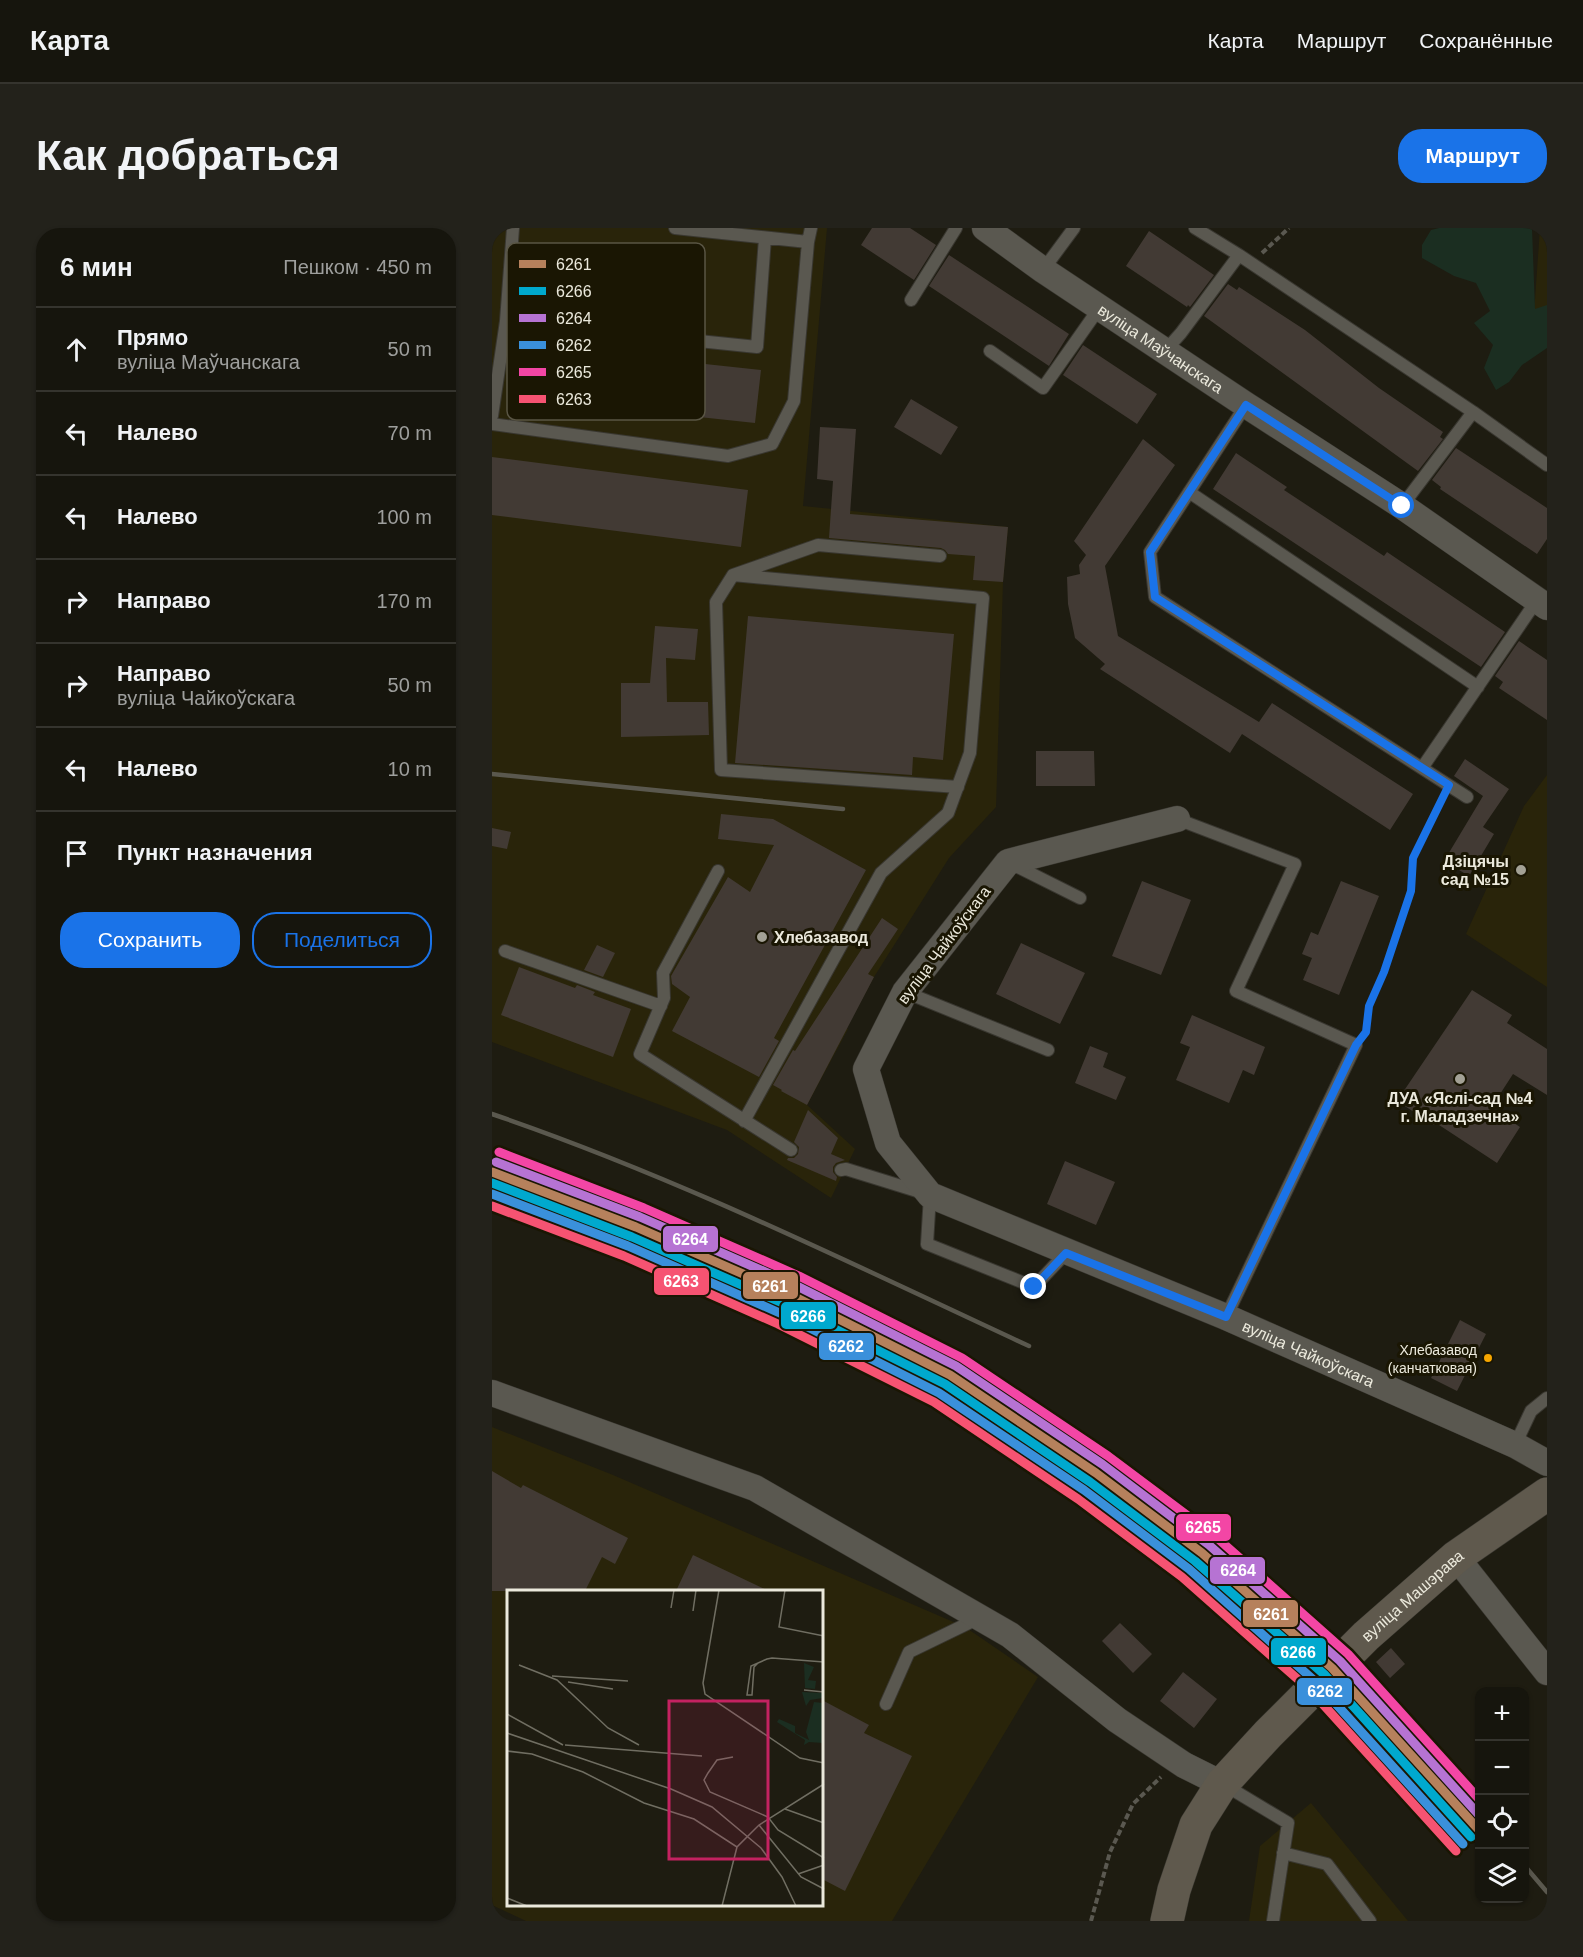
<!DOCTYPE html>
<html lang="ru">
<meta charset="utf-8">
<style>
body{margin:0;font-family:Arial,sans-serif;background:#23221b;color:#f1f3f6}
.controls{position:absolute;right:18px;bottom:18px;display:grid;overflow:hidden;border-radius:12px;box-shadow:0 2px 4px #0004}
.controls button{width:54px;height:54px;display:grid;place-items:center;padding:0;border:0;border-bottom:2px solid #35342e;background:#16150d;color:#f1f3f6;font:30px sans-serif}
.stop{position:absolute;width:18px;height:18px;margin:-14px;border:4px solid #1a73e8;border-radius:50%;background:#fff}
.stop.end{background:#1a73e8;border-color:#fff;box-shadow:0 2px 6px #0008}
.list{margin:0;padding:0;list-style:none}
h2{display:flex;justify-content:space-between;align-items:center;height:78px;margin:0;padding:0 24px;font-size:26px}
h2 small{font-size:20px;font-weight:400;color:#9e9f9d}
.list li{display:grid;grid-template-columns:39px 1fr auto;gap:18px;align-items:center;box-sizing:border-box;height:84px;padding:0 24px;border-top:2px solid #35342e}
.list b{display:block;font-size:22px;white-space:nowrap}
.list p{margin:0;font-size:20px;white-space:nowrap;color:#9e9f9d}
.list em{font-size:20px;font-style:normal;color:#9e9f9d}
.actions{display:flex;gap:12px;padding:18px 24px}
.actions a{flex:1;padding:14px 0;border:2px solid #1a73e8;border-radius:24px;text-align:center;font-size:21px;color:#1a73e8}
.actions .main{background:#1a73e8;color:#fff}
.icon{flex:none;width:33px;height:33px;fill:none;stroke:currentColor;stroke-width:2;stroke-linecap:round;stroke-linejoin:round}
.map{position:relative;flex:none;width:1055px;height:1693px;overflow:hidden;border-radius:24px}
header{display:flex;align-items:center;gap:36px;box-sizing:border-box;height:84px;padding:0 30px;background:#16150d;border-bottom:2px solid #35342e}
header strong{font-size:28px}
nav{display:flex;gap:33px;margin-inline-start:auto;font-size:21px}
.intro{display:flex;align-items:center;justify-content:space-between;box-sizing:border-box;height:144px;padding:0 36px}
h1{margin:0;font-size:42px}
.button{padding:15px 27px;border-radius:24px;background:#1a73e8;color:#fff;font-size:21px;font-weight:700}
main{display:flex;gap:36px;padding:0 36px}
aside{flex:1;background:#16150d;border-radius:24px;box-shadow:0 2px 4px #0004}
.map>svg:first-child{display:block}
.built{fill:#29240a;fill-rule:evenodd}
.green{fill:#1b2e21}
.building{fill:#423a34}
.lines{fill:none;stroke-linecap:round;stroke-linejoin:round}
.lane-casing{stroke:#393730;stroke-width:14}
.street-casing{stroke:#393730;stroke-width:27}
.primary-casing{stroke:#393730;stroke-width:34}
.path{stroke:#5a5850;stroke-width:4;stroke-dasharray:6 3;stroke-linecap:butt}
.lane{stroke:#5a5850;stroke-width:12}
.street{stroke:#5a5850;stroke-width:26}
.primary{stroke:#5f594d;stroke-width:33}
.rail{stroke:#5a584e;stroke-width:4.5}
.rail-1-casing{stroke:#1a1603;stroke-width:14}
.rail-2-casing{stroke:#1a1603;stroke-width:14}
.rail-3-casing{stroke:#1a1603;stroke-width:14}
.rail-4-casing{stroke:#1a1603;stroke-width:14}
.rail-5-casing{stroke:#1a1603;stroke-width:14}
.rail-6-casing{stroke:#1a1603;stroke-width:14}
.rail-1{stroke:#b6815c;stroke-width:9}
.rail-2{stroke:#00a9ce;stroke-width:9}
.rail-3{stroke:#b673d3;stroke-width:9}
.rail-4{stroke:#3a90db;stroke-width:9}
.rail-5{stroke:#f346a5;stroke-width:9}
.rail-6{stroke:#f65372;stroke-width:9}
.route{stroke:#1a73e8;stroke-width:8}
.poi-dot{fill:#a3a195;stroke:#1a1603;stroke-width:2}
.bus-dot{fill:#f7a600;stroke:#1a1603;stroke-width:2}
.labels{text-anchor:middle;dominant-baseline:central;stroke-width:6;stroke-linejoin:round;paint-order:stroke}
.bus-label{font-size:14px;fill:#ebe9dc;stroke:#1a1603;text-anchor:end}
.street-label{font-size:16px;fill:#ebe9dc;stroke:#1a1603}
.poi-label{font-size:16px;font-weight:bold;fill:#ebe9dc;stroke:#1a1603;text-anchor:end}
.inset-road{fill:none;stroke:#706e62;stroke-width:1.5}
.view{fill:#c42261;fill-opacity:0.15;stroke:#c42261;stroke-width:3}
.inset-edge{fill:none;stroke:#ebe9dc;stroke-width:3}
.key{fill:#1a1603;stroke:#595544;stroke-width:1.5}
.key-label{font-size:16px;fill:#ebe9dc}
.line-badge{stroke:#1a1603;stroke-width:2}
.badge-label{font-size:16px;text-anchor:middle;font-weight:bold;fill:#fff}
</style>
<header>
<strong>Карта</strong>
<nav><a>Карта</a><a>Маршрут</a><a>Сохранённые</a></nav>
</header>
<div class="intro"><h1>Как добраться</h1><a class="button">Маршрут</a></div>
<main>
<aside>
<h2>6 мин<small>Пешком · 450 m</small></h2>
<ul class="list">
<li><svg class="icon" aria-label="ahead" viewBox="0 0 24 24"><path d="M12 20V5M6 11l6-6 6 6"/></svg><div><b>Прямо</b><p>вуліца Маўчанскага</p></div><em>50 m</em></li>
<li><svg class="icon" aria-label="left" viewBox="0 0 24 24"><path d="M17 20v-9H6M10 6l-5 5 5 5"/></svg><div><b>Налево</b></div><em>70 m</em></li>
<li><svg class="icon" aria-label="left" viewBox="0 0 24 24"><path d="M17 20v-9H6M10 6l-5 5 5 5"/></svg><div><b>Налево</b></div><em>100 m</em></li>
<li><svg class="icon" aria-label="right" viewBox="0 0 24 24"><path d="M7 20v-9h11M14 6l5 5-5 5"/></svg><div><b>Направо</b></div><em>170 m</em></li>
<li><svg class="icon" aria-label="right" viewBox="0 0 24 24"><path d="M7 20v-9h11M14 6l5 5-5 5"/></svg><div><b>Направо</b><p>вуліца Чайкоўскага</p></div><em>50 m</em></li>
<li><svg class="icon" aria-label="left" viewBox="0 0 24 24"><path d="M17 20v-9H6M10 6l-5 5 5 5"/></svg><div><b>Налево</b></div><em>10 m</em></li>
<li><svg class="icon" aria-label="arrive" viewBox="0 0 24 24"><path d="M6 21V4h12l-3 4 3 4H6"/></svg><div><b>Пункт назначения</b></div></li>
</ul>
<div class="actions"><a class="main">Сохранить</a><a>Поделиться</a></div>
</aside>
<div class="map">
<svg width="1055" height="1693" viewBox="0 0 1055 1693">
<rect width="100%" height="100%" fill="#1e1c11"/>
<path class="built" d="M0,0H335L311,278L516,299L511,354L504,579L457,630L382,749L368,775L352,798L356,801L315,877L363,921L339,970L235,902L0,814Z
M1048,0H1055V109L1041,100Z
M1055,547V759L974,706L1032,578Z
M0,1199L121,1247L473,1399L546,1449L400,1693H34L0,1677ZM16,1363H330V1676H16Z
M819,1575L916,1693H757L768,1618Z"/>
<path class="green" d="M947,0H1040L1043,81L1055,77V120L1030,137L1017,154L1004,162L992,140L1001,117L982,95L998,83L984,55L962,48L930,30V17L939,2Z"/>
<path class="building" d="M380,0H418L444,17L422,52L369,17Z
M657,3L722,47L698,79L696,77L695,79L634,38Z
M457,27L577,106L557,138L437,58Z
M736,56L745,62L747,59L813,102L887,160L951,204L948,209L951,211L926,243L712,88Z
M27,116L269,142L263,195L21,169Z
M591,117L665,166L645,196L571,147Z
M419,171L466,199L449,227L402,199Z
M328,199L364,201L358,286L516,299L511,354L481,352L483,328L456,326L453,322L449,320L337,310L341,253L325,251Z
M651,211L683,237L613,338L626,408L767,494L780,475L921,566L898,602L750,506L738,525L608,441L613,436L583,410L576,376L575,349L588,346L587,337L594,327L582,313Z
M964,220L1055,280V311L1045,326L948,261L949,259L940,252Z
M744,225L795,259L792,262L892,328L895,324L1013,404L989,439L721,261Z
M0,229L256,262L249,319L0,287Z
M256,388L462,406L451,532L421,529L420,547L243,535Z
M163,398L206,401L203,432L174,430L175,474H216L217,507L129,509V455H158Z
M1027,413L1055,432V492L1007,460L1011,454L1003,448Z
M544,523H602L603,558H544Z
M973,531L1017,561L991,599L1002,606L977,648L952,633L991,568L962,548Z
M229,586L281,591L374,642L282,810L287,813L267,849L180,803L198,769L180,756L179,748L236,649L258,664L282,617L226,611Z
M0,600L19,604L15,621L0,618Z
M650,653L699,672L669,747L620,728Z
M849,653L887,668L847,767L811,752L820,730L810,726L819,704L826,707Z
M390,690L406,701L376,746L382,749L315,877L289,863L290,862L281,857L301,822L303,823Z
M529,715L593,745L568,796L504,766Z
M105,717L123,725L111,749L92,742Z
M27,739L83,760L85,757L103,764L101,767L139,781L121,829L9,787Z
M980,762L1020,787L1015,795L1055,821V867L1021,846L999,880L1028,899L1005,935L944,895L942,897L905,873Z
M700,787L773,819L762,847L751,842L737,875L684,852L698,819L688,815Z
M598,818L616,825L611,839L634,849L624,872L583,855Z
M316,882L346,910L339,926L353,932L344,935L341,939V944L345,949L344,953L295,932L296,930H302L306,926L307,919L302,914Z
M573,933L623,954L604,997L555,976Z
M968,1092L994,1106L965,1163L939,1150Z
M0,1243L29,1260L31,1257L136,1310L123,1336L110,1329L93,1363H0Z
M201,1327L277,1363H184Z
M628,1395L660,1426L641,1445L610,1413Z
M899,1420L913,1436L898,1450L884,1434Z
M691,1444L725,1471L702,1500L668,1473Z
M330,1472L377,1497L372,1505L420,1528L353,1663L330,1651Z"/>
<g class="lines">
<g class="lane-casing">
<path id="lane" d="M21,0L14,93L265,119L273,10
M183,0L316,14L319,0
M747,27L981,184L910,278
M551,42L582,0
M419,72L464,0
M498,123L551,160L608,79
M673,123L689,105L747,27L703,0
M754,177L658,324L663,369L975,569
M981,184L1055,237
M0,188L14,93
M0,196L236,228L280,216L302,173L316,14
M697,264L986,459
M241,347L224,374L229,542L466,559
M930,540L1045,372
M685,591L803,636L744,763L864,817L734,1089
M520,636L588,670
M226,643L171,745L172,770L148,826L299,922
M13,723L169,778
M413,764L556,822
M252,893L389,645L456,585L478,525L491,370L241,347L326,317L448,328
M349,942L354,941L438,967L435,1016L542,1059L574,1025
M1023,1217L1039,1183L1055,1170
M394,1476L417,1424L487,1390
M731,1556L796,1595L781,1693
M791,1625L835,1636L878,1693"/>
</g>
<g class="street-casing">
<g id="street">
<path id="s1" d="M493,0L551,42L754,177L910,278L1055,379"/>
<path id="s2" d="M685,591L516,634L413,764L374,841L396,915L438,967L734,1089L1023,1217L1055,1235"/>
<path d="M0,1165L263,1260L518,1407L625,1492L692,1537L730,1556"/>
<path d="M964,1329L1055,1444"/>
</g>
</g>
<g class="primary-casing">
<g id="primary">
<path id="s3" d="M675,1693L682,1662L704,1597L730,1556L776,1506L874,1408L964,1329L1055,1266"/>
</g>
</g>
<path class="path" d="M770,25L797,0
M873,804L877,778L892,744L919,663L922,629L950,572
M599,1693L618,1624L641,1576L669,1549"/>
<use href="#lane" class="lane"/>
<use href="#street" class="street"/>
<use href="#primary" class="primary"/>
<path class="rail" d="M0,546L351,581
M0,886C185,949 360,1036 537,1118
M0,930L149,987L304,1055L463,1137L611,1235L718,1317L851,1430L987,1583
M1032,1637L1055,1664"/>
<g class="rail-1-casing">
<path id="rail-1" d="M0,944L144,999L299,1067L458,1147L604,1245L710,1325L840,1440L987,1602"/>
</g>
<g class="rail-2-casing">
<path id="rail-2" d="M0,955L140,1009L295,1077L453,1156L598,1254L703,1333L833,1447L979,1609"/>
</g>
<g class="rail-3-casing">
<path id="rail-3" d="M4,934L148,989L303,1057L464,1138L610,1236L717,1317L848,1433L987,1587"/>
</g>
<g class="rail-4-casing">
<path id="rail-4" d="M0,966L136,1018L290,1086L447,1165L592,1262L697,1341L825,1455L971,1616"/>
</g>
<g class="rail-5-casing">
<path id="rail-5" d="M7,924L152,980L307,1048L470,1130L616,1228L724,1309L856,1426L987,1571"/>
</g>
<g class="rail-6-casing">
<path id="rail-6" d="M0,978L132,1028L286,1096L442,1174L586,1271L690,1349L818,1462L964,1623"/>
</g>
<use href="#rail-1" class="rail-1"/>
<use href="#rail-2" class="rail-2"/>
<use href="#rail-3" class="rail-3"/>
<use href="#rail-4" class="rail-4"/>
<use href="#rail-5" class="rail-5"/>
<use href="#rail-6" class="rail-6"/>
</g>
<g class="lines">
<path class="route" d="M542,1059L574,1025L734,1089L864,817L874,804L877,778L892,744L919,663L921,630L957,557L663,369L658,324L754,177L910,278"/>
</g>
<g class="poi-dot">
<circle cx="1029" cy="642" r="6"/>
<circle cx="270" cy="709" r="6"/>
<circle cx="968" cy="851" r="6"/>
</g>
<circle class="bus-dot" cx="996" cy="1130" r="5"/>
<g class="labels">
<g class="bus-label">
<text x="985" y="1122">Хлебазавод<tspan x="985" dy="18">(канчатковая)</tspan></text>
</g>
<g class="street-label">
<text stroke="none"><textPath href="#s1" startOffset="213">вуліца Маўчанскага</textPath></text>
<text transform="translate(452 717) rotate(-53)">вуліца Чайкоўскага</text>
<text stroke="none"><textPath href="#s2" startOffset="981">вуліца Чайкоўскага</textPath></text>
<text stroke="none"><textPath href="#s3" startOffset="417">вуліца Машэрава</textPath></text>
</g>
<g class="poi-label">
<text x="1017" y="633">Дзіцячы<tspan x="1017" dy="18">сад №15</tspan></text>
<text x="282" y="709" text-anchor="start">Хлебазавод</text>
<text x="968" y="870" text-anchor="middle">ДУА «Яслі-сад №4<tspan x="968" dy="18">г. Маладзечна»</tspan></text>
</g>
</g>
<g transform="translate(15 1362)">
<rect width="316" height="316" fill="#1e1c11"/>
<path d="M297,73L307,77L301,90L309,91L308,99L298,98ZM295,102L316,103V108L303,110L299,116ZM307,112L316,113V153L302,152L297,155L298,150L270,132L272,129L288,136V143L302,150L299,142Z" fill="#1b2e21"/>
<path class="inset-road" d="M212,0L196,93L198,104L293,168L317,173M278,0L272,37L317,46M164,18L167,0M186,21L189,0M251,73L247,77L245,105H240L244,76L260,69L265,68L317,72M12,75L50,90L101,138L132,155M45,86L121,91M61,92L106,99M297,100L317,102M0,124L56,155M0,143L164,199L205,217L254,258L275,287L289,316M58,155L195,166M0,161L25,164L76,182L137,213L187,229L230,257M226,167L210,170L201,183L197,190L203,202L261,227L271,240L317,268M278,219L317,233M252,235L294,287L317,299M291,284L317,275M0,308L20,316M215,316L230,257L252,235L317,194"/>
<path class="view" d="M162,111H261V269H162Z"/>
<rect width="316" height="316" class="inset-edge"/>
</g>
<rect x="15" y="15" width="198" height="177" rx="9" class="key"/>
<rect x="27" y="32" width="27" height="8" fill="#b6815c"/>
<rect x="27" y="59" width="27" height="8" fill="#00a9ce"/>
<rect x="27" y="86" width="27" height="8" fill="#b673d3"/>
<rect x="27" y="113" width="27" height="8" fill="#3a90db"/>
<rect x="27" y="140" width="27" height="8" fill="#f346a5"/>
<rect x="27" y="167" width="27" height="8" fill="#f65372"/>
<g class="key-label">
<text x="64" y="42">6261</text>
<text x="64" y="69">6266</text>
<text x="64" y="96">6264</text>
<text x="64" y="123">6262</text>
<text x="64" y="150">6265</text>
<text x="64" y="177">6263</text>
</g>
<g class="line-badge">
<rect x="170" y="997" width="57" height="28" rx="6" fill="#b673d3"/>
<rect x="161" y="1039" width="57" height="29" rx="6" fill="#f65372"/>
<rect x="250" y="1043" width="57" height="29" rx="6" fill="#b6815c"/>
<rect x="288" y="1073" width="57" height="29" rx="6" fill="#00a9ce"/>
<rect x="326" y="1104" width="57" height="29" rx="6" fill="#3a90db"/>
<rect x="683" y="1285" width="57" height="29" rx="6" fill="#f346a5"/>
<rect x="717" y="1328" width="57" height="29" rx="6" fill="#b673d3"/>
<rect x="750" y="1371" width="57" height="29" rx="6" fill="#b6815c"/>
<rect x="778" y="1409" width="57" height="29" rx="6" fill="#00a9ce"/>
<rect x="804" y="1449" width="57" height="29" rx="6" fill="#3a90db"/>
</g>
<g class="badge-label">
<text x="198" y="1017">6264</text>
<text x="189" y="1059">6263</text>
<text x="278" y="1064">6261</text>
<text x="316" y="1094">6266</text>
<text x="354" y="1124">6262</text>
<text x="711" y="1305">6265</text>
<text x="746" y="1348">6264</text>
<text x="779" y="1392">6261</text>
<text x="806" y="1430">6266</text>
<text x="833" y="1469">6262</text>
</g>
</svg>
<div class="controls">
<button>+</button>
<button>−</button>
<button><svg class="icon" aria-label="locate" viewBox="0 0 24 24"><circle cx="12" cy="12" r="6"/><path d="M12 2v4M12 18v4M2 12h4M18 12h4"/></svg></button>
<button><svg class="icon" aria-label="layers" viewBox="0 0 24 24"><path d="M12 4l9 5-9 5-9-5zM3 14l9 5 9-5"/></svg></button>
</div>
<div class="stop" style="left:910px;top:278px"></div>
<div class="stop end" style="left:542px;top:1059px"></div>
</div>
</main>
